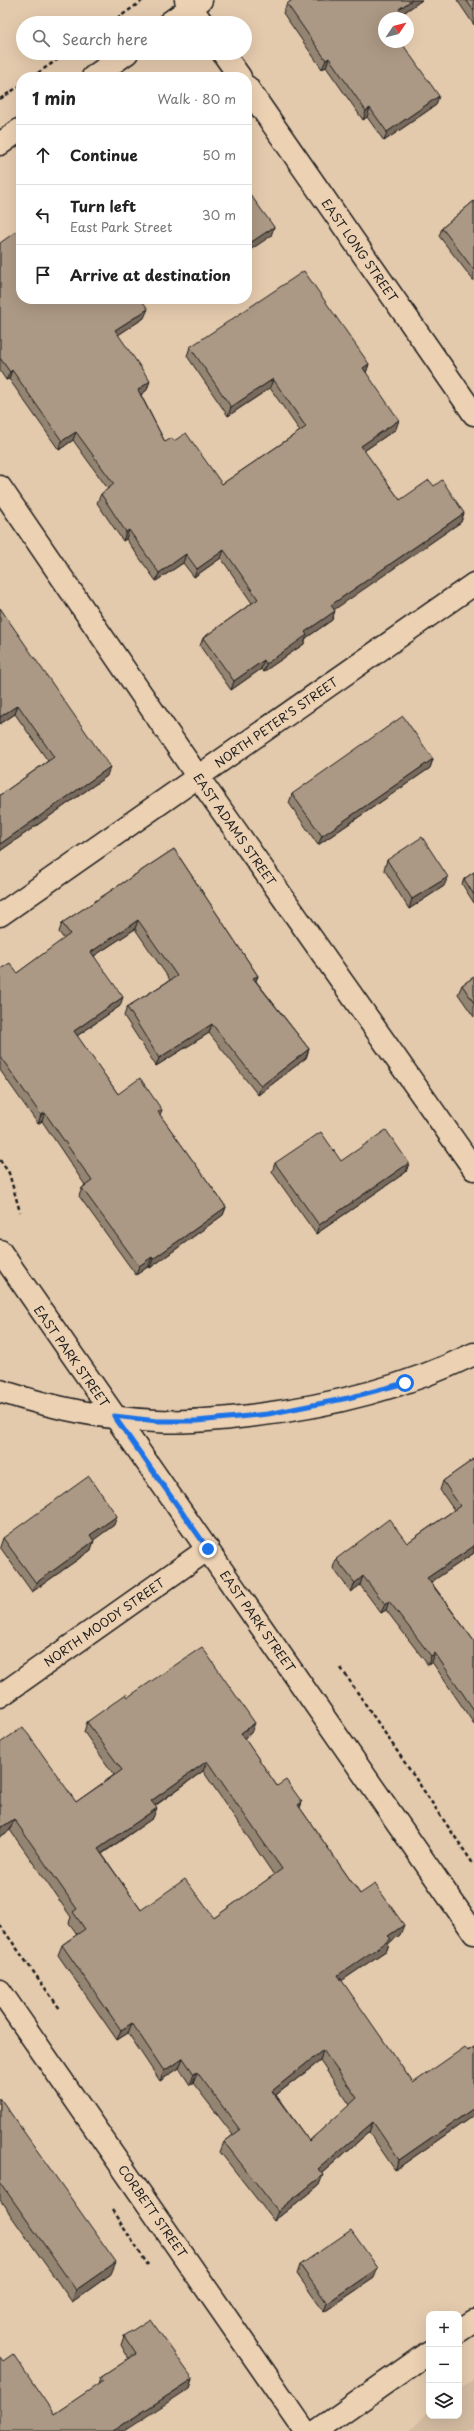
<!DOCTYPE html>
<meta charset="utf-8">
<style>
body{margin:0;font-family:"Playpen Sans",sans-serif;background:#f2f2f2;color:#222}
.controls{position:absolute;right:12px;bottom:12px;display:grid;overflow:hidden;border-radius:8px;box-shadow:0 4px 16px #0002}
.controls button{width:36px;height:36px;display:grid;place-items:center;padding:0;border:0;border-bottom:1px solid #e0e0e0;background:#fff;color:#222;font:20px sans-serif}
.compass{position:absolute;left:378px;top:12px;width:36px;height:36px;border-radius:50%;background:#fff;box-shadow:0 4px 16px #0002;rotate:55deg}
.stop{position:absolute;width:12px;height:12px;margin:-9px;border:3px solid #1a73e8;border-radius:50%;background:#fff}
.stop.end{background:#1a73e8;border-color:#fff;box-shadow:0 1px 4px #0008}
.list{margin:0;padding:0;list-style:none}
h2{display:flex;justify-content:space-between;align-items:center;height:52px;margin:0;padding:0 16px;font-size:17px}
h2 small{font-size:13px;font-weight:400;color:#767676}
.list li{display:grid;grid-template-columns:26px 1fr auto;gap:12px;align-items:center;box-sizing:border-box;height:60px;padding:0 16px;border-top:1px solid #e0e0e0}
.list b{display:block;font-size:15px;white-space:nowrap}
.list p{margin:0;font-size:13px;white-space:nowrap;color:#767676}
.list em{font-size:13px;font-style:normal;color:#767676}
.icon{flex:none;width:22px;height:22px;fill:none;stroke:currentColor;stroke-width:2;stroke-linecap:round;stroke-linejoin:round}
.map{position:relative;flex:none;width:474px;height:2431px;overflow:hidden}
.search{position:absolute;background:#fff;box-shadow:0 4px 16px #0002;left:16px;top:16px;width:236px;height:44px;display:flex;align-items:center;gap:10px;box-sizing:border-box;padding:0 14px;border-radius:22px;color:#767676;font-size:15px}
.panel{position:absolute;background:#fff;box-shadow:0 4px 16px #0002;left:16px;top:72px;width:236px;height:232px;border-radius:16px}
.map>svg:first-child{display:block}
.built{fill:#d3bba1}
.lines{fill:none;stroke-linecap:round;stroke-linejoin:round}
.street-casing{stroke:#1c1c1c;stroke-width:25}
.secondary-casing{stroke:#1c1c1c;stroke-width:25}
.path{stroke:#1c1c1c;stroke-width:2.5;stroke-dasharray:4 3;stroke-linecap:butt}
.street{stroke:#ecd1b3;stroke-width:22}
.secondary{stroke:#ecd1b3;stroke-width:22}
.wall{fill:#948472;stroke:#1c1c1c;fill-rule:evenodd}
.shaded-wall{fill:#786b5d;stroke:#1c1c1c}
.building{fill:#ac9985;stroke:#1c1c1c;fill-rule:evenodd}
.route{stroke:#1a73e8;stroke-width:5}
.labels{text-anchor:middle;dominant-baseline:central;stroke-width:4;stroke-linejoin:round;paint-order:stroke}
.street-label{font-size:12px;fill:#1c1c1c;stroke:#ecd1b3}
</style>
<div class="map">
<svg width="474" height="2431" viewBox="0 0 474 2431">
<rect width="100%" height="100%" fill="#e4caad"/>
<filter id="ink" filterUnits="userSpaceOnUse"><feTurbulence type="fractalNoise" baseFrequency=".025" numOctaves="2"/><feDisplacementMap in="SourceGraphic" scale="8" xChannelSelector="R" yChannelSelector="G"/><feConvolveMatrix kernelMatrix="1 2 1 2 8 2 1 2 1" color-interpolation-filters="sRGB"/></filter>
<g filter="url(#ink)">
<path class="built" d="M474,2379V2431H410L429,2411V2416H459V2389Z"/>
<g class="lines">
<g class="street-casing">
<path id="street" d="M169,23L201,0
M93,77L127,53
M0,144L21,129
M0,487L198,777L474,1169
M0,915L474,584
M0,1251L474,1933
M0,1696L208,1549
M0,1991L305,2431"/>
</g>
<g class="secondary-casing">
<path id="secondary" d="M186,0L202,23
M223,53L240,77
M247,87L474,414
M0,1391C50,1407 105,1419 157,1421C181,1423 206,1420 230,1418C313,1410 398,1391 474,1354
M459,2331L474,2321
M317,2431L429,2352"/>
</g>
<path class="path" d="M111,23L142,1
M32,77L67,53
M0,99L21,85
M0,1160L9,1173L20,1212
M341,1668L474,1865
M0,1925L60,2009
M112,2210L148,2265"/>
<use href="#street" class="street"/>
<use href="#secondary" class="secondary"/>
</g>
<path class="wall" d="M292,0H422L402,14L384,18L436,105L384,141L367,117L363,120L326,67L322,69L283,13L287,4Z
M457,0H474V25Z
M474,201V280H473L439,236L442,228Z
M0,243L144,318L118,335L147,390L141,395L165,442L174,441L222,484L300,431L270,388L228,416L187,356L190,347L369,364L366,373L396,429L364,451L400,500L434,486L464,513L461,522L334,609L332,620L306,638L304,644L263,672L261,669L231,690L200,646L203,638L252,603L221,558L194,577L183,563L156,581L126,539L123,541L97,503L101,494L108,489L73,440L59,450L9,379L6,380L0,371Z
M0,608L107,776L0,851V795L48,761L15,714L0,724Z
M433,759L430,768L318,845L289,803L292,794Z
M174,849L258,976L256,981L309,1049L306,1058L258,1095L209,1033L156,1066L124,1016L127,1007L170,980L135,929L94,956L120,1006L77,1036L118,1094L162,1110L160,1115L226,1207L223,1215L150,1268L149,1266L136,1275L79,1196L82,1188L85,1185L42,1121L38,1124L0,1070V969L17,973L64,939L59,932L62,923Z
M387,860L444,886L409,909L384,869Z
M474,872V903L462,884L464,879Z
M474,977V1017L458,994L462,985Z
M341,1161L409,1163L406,1172L316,1234L272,1172L275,1163Z
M474,1459V1553L431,1582L474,1641V1724L432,1662L428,1665L386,1610L381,1613L360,1585L351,1592L333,1568L336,1559L407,1543L454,1510L440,1490L443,1481Z
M114,1525L93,1540L91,1550L32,1592L0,1547L3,1538Z
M128,1697L251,1733L244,1738L277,1786L302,1802L300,1808L360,1894L400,1935L389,1943L387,1950L341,1981L413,2083L474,2047V2115L395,2170L369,2132L322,2173L319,2185L274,2221L220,2152L224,2142L233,2135L193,2083L190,2085L179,2068L160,2081L128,2033L117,2040L58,1955L62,1945L77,1934L69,1923L71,1917L10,1830L0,1837V1743L76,1802L114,1775L84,1732L87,1722ZM203,1771L274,1875L214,1918L141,1910L102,1854L153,1818L155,1806ZM320,2061L350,2105L309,2141L276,2095Z
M0,2098L111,2274L72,2302L0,2200Z
M300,2265L374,2278L324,2312L297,2274Z
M124,2336L193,2379L190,2388L0,2431L3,2361L54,2414L98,2385L100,2378L129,2359L121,2345Z"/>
<path class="shaded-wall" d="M412,0H422L396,18L399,9Z
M329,58L326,67L322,69L326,60Z
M439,96L436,105L384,141L387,132Z
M370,108L367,117L363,120L366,111Z
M274,227L271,236L247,252V245Z
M148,309L144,318L112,339L115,330Z
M369,364L366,373L363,368Z
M12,370L9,379L6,380L10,372Z
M273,379L270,388L228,416L231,407Z
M150,381L147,390L135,399L138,390Z
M399,420L396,429L358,455L361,446Z
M76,432L73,440L59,450L62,441Z
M464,513L461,522L328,614L331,605Z
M129,530L126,539L123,541L126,532Z
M224,550L221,558L194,577L197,569Z
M186,554L183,563L156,581L159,573Z
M335,611L332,620L306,638L304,644L263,672L266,664L305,632Z
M264,660L261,669L231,690L234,681Z
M18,705L15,714L0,724V717Z
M433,759L430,768L318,845L322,836Z
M110,767L107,776L0,851V844Z
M448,877L444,886L409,909L412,899Z
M138,920L135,929L88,960L91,952Z
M258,976L254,984L253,978Z
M123,997L120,1006L71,1040L74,1031Z
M212,1024L209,1033L156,1066L159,1058Z
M309,1049L306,1058L258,1095L261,1086Z
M45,1113L42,1121L38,1124L41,1115Z
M409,1163L406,1172L316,1234L319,1225Z
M226,1207L223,1215L150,1268L153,1259Z
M152,1257L149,1266L136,1275L139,1266Z
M117,1516L114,1525L87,1545L90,1535Z
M94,1541L91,1550L32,1592L36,1583Z
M474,1546V1553L424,1587L427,1578Z
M363,1576L360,1585L351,1592L355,1583Z
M389,1601L386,1610L381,1613L385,1604Z
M435,1653L432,1662L428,1665L431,1656Z
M255,1723L251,1733L237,1743L241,1733Z
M207,1761L203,1771L147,1811L151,1801Z
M302,1802L298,1813V1805Z
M157,1808L153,1818L94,1859L98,1849Z
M14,1819L10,1830L0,1837V1833L2,1827Z
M404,1925L400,1935L389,1943L387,1950L334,1986L338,1975L388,1936Z
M132,2023L128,2033L117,2040L121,2030Z
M323,2050L320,2061L268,2101L272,2091Z
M183,2058L179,2068L160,2081L164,2071Z
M197,2072L193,2083L190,2085L194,2074Z
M474,2108V2115L395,2170L399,2160Z
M373,2122L369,2132L315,2179L318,2169Z
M323,2175L319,2185L274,2221L278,2211Z
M116,2262L111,2274L72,2302L76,2290Z
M378,2268L374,2278L324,2312L327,2303Z
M193,2379L190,2388L124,2431H113Z"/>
<path class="building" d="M292,0H412L399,9L404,16L402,18H384V42H401L439,96L387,132L370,108L366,111L329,58L326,60L287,4Z
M466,0H474V11Z
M247,190L274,227L247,245Z
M474,201V270L442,228Z
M21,228V299H141L148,309L115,330L150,381L138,390L165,442L172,438L174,441L186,433L222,484L306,427L273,379L231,407L190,347L304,271L369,364L363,368L399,420L361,446L400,500L429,480L434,486L442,480L464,513L331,605L335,611L305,632L307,635L266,664L264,660L234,681L203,638L258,599L224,550L197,569L186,554L159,573L129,530L126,532L101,494L114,484L76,432L62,441L12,370L10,372L0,358V243Z
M0,608L110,767L0,844V795L54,757L18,705L0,717Z
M403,716L433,759L322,836L292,794Z
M422,837L448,877L412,899L387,860Z
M174,849L258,976L253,978L309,1049L261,1086L212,1024L159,1058L127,1007L177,976L138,920L91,952L123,997L74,1031L118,1094L140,1078L162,1110L158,1112L226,1207L153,1259L152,1257L139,1266L82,1188L92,1181L45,1113L41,1115L0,1056V969L10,963L17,973L70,934L62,923Z
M474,872V895L464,879Z
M474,977V1003L462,985Z
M386,1130L409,1163L319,1225L275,1163L321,1132L341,1161Z
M474,1459V1546L427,1578L474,1641V1710L435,1653L431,1656L389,1601L385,1604L363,1576L355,1583L336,1559L389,1519L407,1543L460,1506L443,1481Z
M89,1476L117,1516L90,1535L94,1541L36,1583L3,1538Z
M202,1647L255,1723L241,1733L277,1786L286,1780L302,1802L298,1805L360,1894L375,1884L404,1925L388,1936L391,1939L338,1975L413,2083L465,2047L468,2051L474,2047V2108L399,2160L373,2122L318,2169L323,2175L278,2211L224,2142L240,2130L197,2072L194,2074L183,2058L164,2071L132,2023L121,2030L62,1945L85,1929L73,1912L77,1909L14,1819L2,1827L0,1825V1743L23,1727L76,1802L122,1770L87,1722L126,1694L128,1697ZM207,1761L282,1869L214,1918L185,1879L141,1910L98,1849L157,1808L151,1801ZM323,2050L357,2098L309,2141L272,2091Z
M0,2098L12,2115L116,2262L76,2290L0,2182Z
M351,2230L378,2268L327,2303L300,2265Z
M150,2319L193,2379L113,2431H0V2357L3,2361L13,2354L54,2414L103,2381L100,2378L136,2354L124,2336Z"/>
</g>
<g class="lines" filter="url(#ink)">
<path class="route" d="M208,1549L114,1416L157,1421H197L268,1414L348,1398L405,1383"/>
</g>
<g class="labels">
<g class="street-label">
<text transform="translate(360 250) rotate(55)">EAST LONG STREET</text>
<text transform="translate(276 722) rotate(-35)">NORTH PETER'S STREET</text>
<text transform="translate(235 829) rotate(55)">EAST ADAMS STREET</text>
<text transform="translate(72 1356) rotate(55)">EAST PARK STREET</text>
<text transform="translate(258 1621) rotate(55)">EAST PARK STREET</text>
<text transform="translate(104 1622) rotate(-35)">NORTH MOODY STREET</text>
<text transform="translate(153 2211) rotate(55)">CORBETT STREET</text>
</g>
</g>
</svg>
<div class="controls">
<button>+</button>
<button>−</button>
<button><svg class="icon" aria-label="layers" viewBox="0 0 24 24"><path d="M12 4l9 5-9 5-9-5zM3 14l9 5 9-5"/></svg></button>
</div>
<svg class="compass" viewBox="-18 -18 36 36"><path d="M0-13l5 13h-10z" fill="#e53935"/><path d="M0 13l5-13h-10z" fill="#767676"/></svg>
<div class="stop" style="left:405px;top:1383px"></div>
<div class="stop end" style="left:208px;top:1549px"></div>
<div class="search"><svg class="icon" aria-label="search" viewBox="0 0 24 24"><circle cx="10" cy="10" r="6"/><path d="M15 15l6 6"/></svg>Search here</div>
<section class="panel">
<h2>1 min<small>Walk · 80 m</small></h2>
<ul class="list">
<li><svg class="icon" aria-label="ahead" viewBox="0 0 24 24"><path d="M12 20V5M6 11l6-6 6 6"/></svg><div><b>Continue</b></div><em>50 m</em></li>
<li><svg class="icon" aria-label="left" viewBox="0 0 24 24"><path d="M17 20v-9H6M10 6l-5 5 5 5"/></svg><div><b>Turn left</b><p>East Park Street</p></div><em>30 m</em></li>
<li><svg class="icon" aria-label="arrive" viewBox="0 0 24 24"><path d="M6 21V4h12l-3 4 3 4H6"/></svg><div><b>Arrive at destination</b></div></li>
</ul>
</section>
</div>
